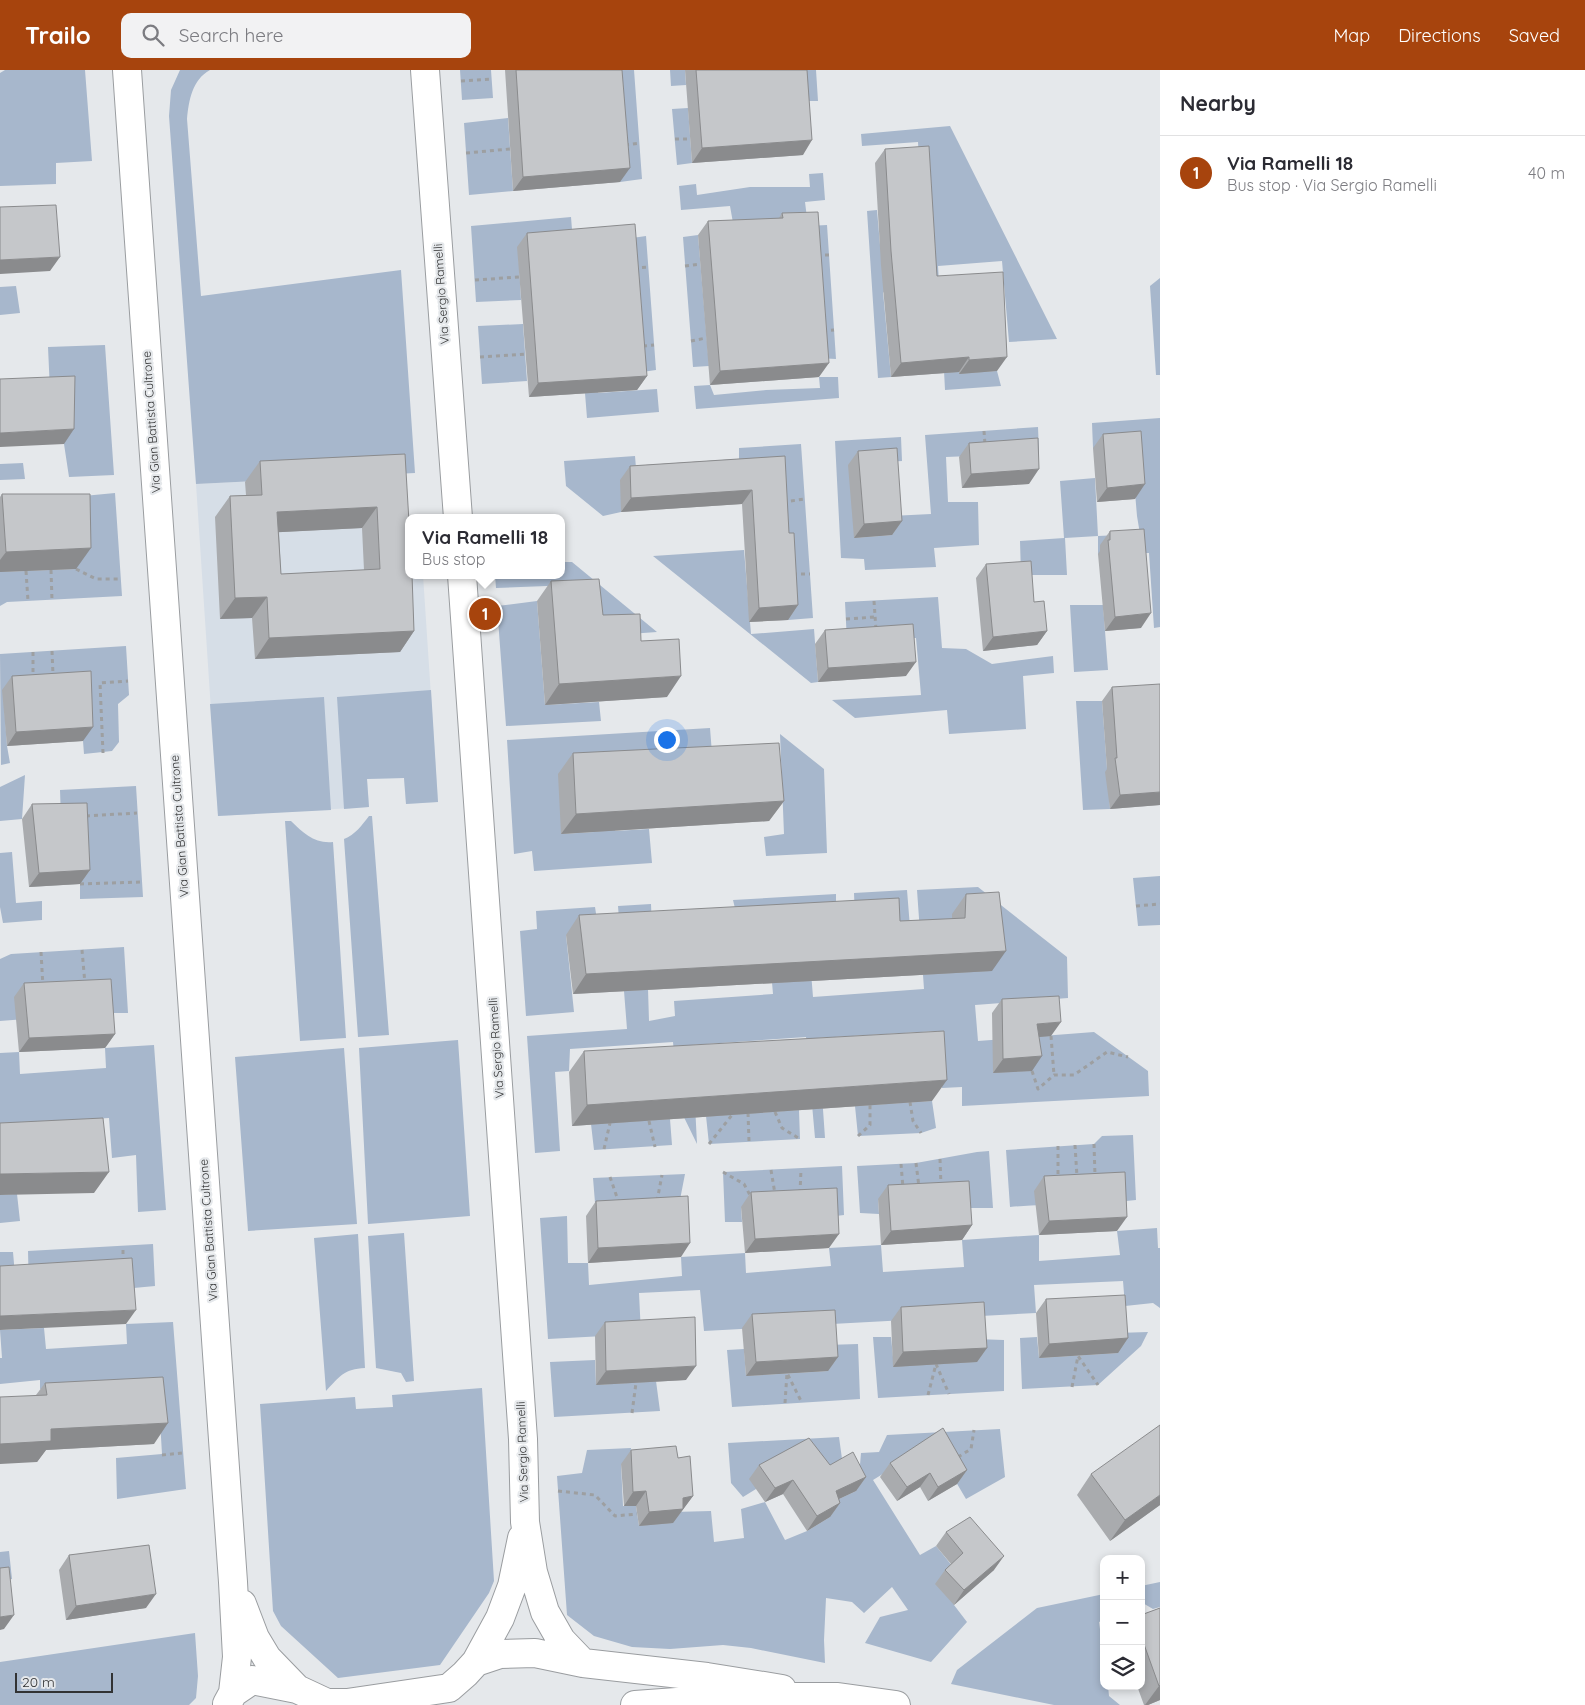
<!DOCTYPE html>
<meta charset="utf-8">
<style>
body{margin:0;font-family:Quicksand,sans-serif;background:#f2f2f3;color:#2b2b33}
.controls{position:absolute;right:15px;bottom:15px;display:grid;overflow:hidden;border-radius:10px;box-shadow:0 2px 8px #0003}
.controls button{width:45px;height:45px;display:grid;place-items:center;padding:0;border:0;border-bottom:1px solid #e1e1e2;background:#fff;color:#2b2b33;font:25px sans-serif}
.scale{position:absolute;left:15px;bottom:12px;width:98px;box-sizing:border-box;padding-left:5px;border:2px solid #323334;border-top:0;font-size:14px;line-height:18px;white-space:nowrap;color:#323334;-webkit-text-stroke:4px #e5e8eb;paint-order:stroke}
.you{position:absolute;left:666px;top:669px;width:18px;height:18px;margin:-12px;border:4px solid #fff;border-radius:50%;background:#1a73e8;box-shadow:0 0 0 8px #1a73e833}
.badge{display:grid;place-items:center;width:32px;height:32px;border-radius:50%;background:#a7440d;color:#fff;font-size:16px;font-weight:700}
.pin{position:absolute;translate:-50% -50%;border:2px solid #fff;box-shadow:0 1px 5px #0006}
.popup{position:absolute;left:405px;top:444px;width:160px;height:65px;box-sizing:border-box;display:grid;place-content:center;border-radius:10px;background:#fff;filter:drop-shadow(0 1px 4px #0005);font-size:16px;white-space:nowrap;color:#7c7c81}
.popup b{font-size:19px;color:#2b2b33}
.popup::after{content:'';position:absolute;left:50%;top:100%;margin-left:-10px;border:10px solid transparent;border-top-color:#fff}
.list{margin:0;padding:0;list-style:none}
h2{display:flex;justify-content:space-between;align-items:center;height:65px;margin:0;padding:0 20px;font-size:21px}
h2 small{font-size:16px;font-weight:400;color:#7c7c81}
.list li{display:grid;grid-template-columns:32px 1fr auto;gap:15px;align-items:center;box-sizing:border-box;height:75px;padding:0 20px;border-top:1px solid #e1e1e2}
.list b{display:block;font-size:19px;white-space:nowrap}
.list p{margin:0;font-size:16px;white-space:nowrap;color:#7c7c81}
.list em{font-size:16px;font-style:normal;color:#7c7c81}
.icon{flex:none;width:28px;height:28px;fill:none;stroke:currentColor;stroke-width:2;stroke-linecap:round;stroke-linejoin:round}
.map{position:relative;flex:none;width:1160px;height:1635px;overflow:hidden}
header{display:flex;align-items:center;gap:30px;box-sizing:border-box;height:70px;padding:0 25px;background:#a7440d;color:#fff}
header strong{font-size:24px}
nav{display:flex;gap:28px;margin-inline-start:auto;font-size:18px}
.search{width:350px;height:45px;background:#f2f2f3;display:flex;align-items:center;gap:12px;box-sizing:border-box;padding:0 18px;border-radius:10px;color:#7c7c81;font-size:19px}
main{display:flex}
aside{flex:1;background:#fff}
.map>svg:first-child{display:block}
.built{fill:#d6dee7}
.green{fill:#a7b7cc}
.lines{fill:none;stroke-linecap:round;stroke-linejoin:round}
.minor-casing{stroke:#9a9da0;stroke-width:30}
.secondary-casing{stroke:#9a9da0;stroke-width:30}
.path{stroke:#9d9fa1;stroke-width:3;stroke-dasharray:4 4;stroke-linecap:butt}
.minor{stroke:#fff;stroke-width:28}
.secondary{stroke:#fff;stroke-width:28}
.wall{fill:#a9abae;fill-rule:evenodd}
.shaded-wall{fill:#8a8b8d}
.building{fill:#c5c7ca;stroke:#8a8b8d;fill-rule:evenodd}
.labels{text-anchor:middle;dominant-baseline:central;stroke-width:4.5;stroke-linejoin:round;paint-order:stroke}
.street-label{font-size:12px;fill:#323334;stroke:#e5e8eb}
</style>
<header>
<strong>Trailo</strong>
<div class="search"><svg class="icon" aria-label="search" viewBox="0 0 24 24"><circle cx="10" cy="10" r="6"/><path d="M15 15l6 6"/></svg>Search here</div>
<nav><a>Map</a><a>Directions</a><a>Saved</a></nav>
</header>
<main>
<div class="map">
<svg width="1160" height="1635" viewBox="0 0 1160 1635">
<rect width="100%" height="100%" fill="#e5e8eb"/>
<path class="built" d="M391,404L409,505H423L438,732L406,734L404,708L367,709L369,737L218,746L196,414Z"/>
<path class="green" d="M5,0H85L92,91L56,93V114L0,116V3Z
M180,0H210C192,10 189,30 187,49L201,226L401,200L415,403L196,414L169,46L171,20Z
M460,0H491L493,28L462,30Z
M611,0H634L642,109L620,112Z
M670,0H685L686,15L671,16Z
M796,0H816L818,31H799Z
M688,38L692,93L677,95L672,39Z
M508,48L513,121L469,125L464,53Z
M950,56L1057,269L1009,272L1002,191L938,196L942,261L956,259L959,303L997,301L1001,316L945,320L942,262L883,222L891,307L878,308L867,141L877,140L880,175L919,90L918,72L862,76L861,64Z
M823,103L825,130L805,132L808,156L827,155L836,289L818,288L735,164L730,136L681,140L679,116L696,114L697,125L750,117H810L809,104Z
M571,147L573,172L518,177L521,230L476,232L471,156Z
M698,165L709,296L693,297L683,167Z
M646,166L656,300L635,303L625,169Z
M1160,208V305H1156L1150,216Z
M16,216L20,243L0,245V217Z
M523,254L527,311L482,314L478,256Z
M105,275L114,405L69,407L64,374L65,321H50L48,277Z
M596,284L598,323L657,319L659,342L587,348L582,286Z
M819,307H838L839,328L696,339L694,316L710,315L714,325L766,320L820,318Z
M1160,348V557L1154,558L1149,483L1098,484V466L1065,468L1067,505H1021L1020,471L1064,468L1060,411L1095,408L1098,466L1140,464L1137,446L1131,376L1093,378L1092,353Z
M1038,357L1039,383L946,387L948,432H978L979,475L934,478L936,497L865,500L864,489L841,488L835,371L901,367L902,391L887,392L854,468L892,465L891,446L931,444L925,365Z
M801,374L813,548L788,550L785,477L739,402V378Z
M635,386L637,410L621,442L603,446L566,416L564,391Z
M23,393L25,409L0,410V394Z
M115,423L122,526L7,532L0,536V502L76,499L73,427Z
M744,480L751,564L814,559L818,612L811,613L653,486Z
M561,492H572L657,562L601,566L598,514L496,518L495,505H561Z
M938,527L942,578L966,579L992,594L1053,586L1054,603L1023,606L1026,659L949,664L947,640L855,648L832,630L921,625L916,568L847,572L845,532Z
M537,531L545,635L599,632L601,651L506,656L497,536Z
M1070,535H1103L1108,600L1074,602Z
M126,576L129,625L118,634L119,672L112,681L84,684L83,671L3,620L7,676L10,693L1,695L0,584Z
M431,620L438,732L406,734L404,708L367,709L369,737L344,739L337,627Z
M324,627L331,740L218,746L210,634Z
M1076,631H1102L1110,739L1083,740Z
M710,658L713,696L559,704L562,764L594,762L593,737L614,734L615,761L649,759L652,793L534,801L532,781L514,784L507,670Z
M780,664L824,699L827,783L766,786L764,767L784,764Z
M25,705L22,749L0,751V717Z
M136,716L143,827L80,829V814L61,748L60,720Z
M369,746H372L389,965L358,967L344,769C355,765 362,755 369,746Z
M285,751H291C303,763 315,774 333,772L346,968L300,971Z
M12,782L16,833L42,831V850L3,853L0,837V783Z
M1160,806V855L1138,856L1133,808Z
M978,817L1067,887L1068,928L975,935L978,971L1094,962L1148,1001L1149,1026L962,1036V1017L942,1018L938,961L818,968L825,1068H815L806,967L692,975L697,1074L679,1037L673,972L570,979L569,1001L555,1002L560,1081L535,1083L527,966L627,959L624,921L648,919L649,951L675,946L674,931L773,924L767,854L739,855L733,830L836,824V850L807,852L813,927L924,919L917,820Z
M907,820L911,870L855,849L854,823Z
M651,834L652,860L620,862L618,836Z
M595,837L599,863L566,865L574,942L526,946L520,861L537,859L536,841Z
M124,877L128,943H102L0,951V889L11,884Z
M458,970L470,1146L368,1154L359,978Z
M154,975L166,1140L138,1142L136,1085L112,1088L109,1048L0,1054V983L19,982L20,1004L106,998L105,978Z
M344,978L357,1154L248,1161L235,987Z
M932,1031L936,1058L921,1063L858,1066L855,1036Z
M799,1040L800,1069L709,1074L706,1046Z
M670,1049L672,1075L594,1080L591,1054Z
M1133,1065L1136,1130C1094,1135 1052,1133 1010,1137L1006,1080L1094,1074L1102,1066Z
M989,1081L993,1138H960L878,1129L879,1144L860,1143L857,1096L916,1093L977,1082Z
M842,1096L844,1145L828,1147L741,1137L742,1152H725L723,1102Z
M685,1104L678,1140L596,1145L593,1108Z
M17,1124L20,1151L0,1153V1125Z
M567,1146L568,1193H588L589,1215L682,1206L681,1187L745,1183L746,1203L831,1196L829,1178L881,1175L883,1202L964,1197L962,1170L1039,1165V1191L1120,1185L1117,1161L1157,1158L1158,1178H1160V1238L1153,1233L1125,1236L1123,1211L1034,1215L1036,1243L704,1261L700,1220L639,1223L641,1264L548,1269L540,1148Z
M404,1163L414,1311L406,1312L401,1303L376,1298L368,1166Z
M358,1164L365,1298C344,1299 340,1306 326,1321L314,1168Z
M153,1174L155,1216L123,1219L29,1222L28,1181Z
M0,1182H13L17,1228L0,1230Z
M173,1252L186,1419L117,1429L116,1388L162,1384L158,1317L88,1314L40,1319V1310L0,1314V1288H2L0,1260L44,1258L46,1279L127,1274L126,1254Z
M1148,1262L1141,1276L1098,1315L1022,1319L1020,1268L1037,1267L1039,1288L1118,1283L1117,1263Z
M873,1267H891L894,1297L975,1269L1004,1270V1321L878,1328Z
M858,1274L860,1329L732,1337L727,1280L744,1279L746,1306L828,1301L826,1275Z
M595,1290L596,1315L656,1311L660,1341L554,1347L550,1292Z
M482,1318L494,1511L489,1523L440,1595L338,1608L281,1556L273,1541L260,1334L355,1327L356,1339L393,1337L392,1325Z
M1000,1359L1005,1407L966,1429L933,1373L873,1410L920,1485L936,1476L953,1497L954,1535L967,1552L931,1592L865,1573L880,1547L908,1540L892,1517L864,1543L852,1532L826,1528L824,1570L825,1593L751,1578L723,1575L670,1579L632,1577L594,1566L567,1545L557,1406L582,1403L587,1380L631,1378L630,1393L621,1394L623,1436H636L639,1456L673,1442L711,1441L714,1472L744,1468L741,1439L765,1432L785,1470L807,1461L830,1447L826,1435L856,1421L756,1419L743,1427L731,1413L728,1373L839,1367L843,1396L860,1395L861,1383L879,1382L887,1365Z
M9,1481L12,1509L0,1511V1482Z
M1160,1512V1537L1153,1539L1141,1532V1516Z
M1104,1524V1550L1099,1552L1104,1588V1616H1108L1109,1626L1120,1635H1054L951,1614L957,1600L1037,1538Z
M195,1563L198,1606L196,1628L189,1635H0V1592Z"/>
<g class="lines">
<g class="minor-casing">
<path id="minor" d="M127,0L233,1512L237,1587L233,1623
M425,0L458,448
M462,505L523,1369L525,1452L533,1502L545,1542L561,1570L583,1593
M242,1534L255,1568L267,1588L297,1619
M476,1592L500,1548L512,1516L522,1468
M227,1634L233,1623L252,1610L297,1619L327,1633H347L449,1618L465,1604L476,1592L500,1584L535,1583L583,1593L707,1607L782,1619"/>
</g>
<g class="secondary-casing">
<path id="secondary" d="M635,1635L746,1627H838L896,1635"/>
</g>
<path class="path" d="M461,11L492,9
M675,69H690
M625,75L640,73
M466,83L510,79
M817,185H829
M685,196L700,194
M634,198L649,197
M475,210L519,207
M823,261L834,260
M691,271L706,268
M643,276L654,275
M480,287L526,284
M984,361L985,375
M783,432L805,429
M76,499L96,509H121
M51,500L52,530
M26,501L28,531
M793,504H810
M874,531L876,560
M846,549L875,547
M52,581L53,605
M33,582V606
M103,683L100,613L128,611
M86,746L137,743
M80,814L142,812
M1136,836L1160,834
M82,880L85,914
M41,882L43,917
M1051,966L1054,1005
M1032,1001L1038,1019L1054,1005H1074L1107,982L1128,987
M910,1032L913,1051L921,1063
M775,1042L782,1058L800,1069
M748,1043L749,1071
M649,1051L655,1077
M858,1066L870,1055V1035
M709,1074L732,1045
M1094,1074L1095,1106
M1075,1075L1077,1107
M1058,1076V1108
M604,1079L610,1053
M940,1089L941,1116
M916,1093L919,1117
M901,1094L903,1118
M771,1100L775,1124
M723,1102L744,1114L751,1127
M610,1107L619,1133
M800,1123L801,1099
M657,1131L662,1105
M123,1192V1176
M1072,1317L1078,1286L1098,1315
M928,1325L936,1294L949,1324
M785,1333L787,1303L802,1333
M632,1343L636,1313
M162,1385L183,1383
M958,1387L971,1379L974,1360
M558,1421L595,1425L615,1446L637,1444"/>
<use href="#minor" class="minor"/>
<use href="#secondary" class="secondary"/>
</g>
<path class="wall" d="M505,0H622L620,112L513,121Z
M685,0H807L803,85L692,93Z
M885,79L937,206L997,301L959,304V302L891,307L881,195L875,93Z
M782,143L819,307L710,315L698,165L708,151L779,148Z
M527,163L647,306L637,320L529,327L517,177Z
M1103,364L1135,429L1097,432L1093,378Z
M969,373L1029,414L962,418L959,387Z
M858,381L902,451L892,465L854,468L848,395Z
M405,384L414,561L400,582L255,589L252,548L220,549L215,447L230,426L246,425L245,412L260,391ZM362,458L364,500L281,504L279,462Z
M785,386L789,463L798,535L788,550L749,552L742,434L621,442L620,410L630,396Z
M2,424L76,499L0,502V427Z
M1110,461L1141,558L1105,561L1098,484L1100,481V475Z
M986,494L1034,532L1047,561L1037,575L983,581L976,508Z
M551,511L641,571L667,627L545,635L537,531Z
M825,560L906,606L818,612L815,574Z
M12,606L83,671L7,676L2,620Z
M1112,617L1160,735L1110,739L1105,702L1107,699L1102,631Z
M573,683L784,731L769,751L561,764L558,704Z
M32,734L90,800L80,814L29,817L22,749Z
M966,824L992,901L573,924L566,865L579,845L900,851L952,849V844Z
M24,913L115,964L105,978L19,982L14,927Z
M1002,929L1051,966L1039,967L1032,1001L993,1003L992,943Z
M584,981L932,1031L572,1056L569,1002Z
M1044,1106L1117,1161L1039,1165L1034,1121Z
M888,1115L972,1155L962,1170L881,1175L878,1129Z
M751,1122L829,1178L745,1183L741,1137Z
M596,1131L681,1187L588,1193L586,1146Z
M1046,1229L1128,1268L1118,1283L1039,1288L1036,1243Z
M901,1237L987,1278L977,1292L893,1297L891,1251Z
M752,1244L838,1287L828,1301L746,1306L742,1258Z
M605,1252L686,1310L596,1315L595,1266Z
M45,1313L154,1374L46,1380L37,1392L36,1325Z
M631,1380L678,1388L693,1426L673,1453L639,1456L636,1436H624L621,1394Z
M890,1393L967,1400L957,1414L928,1431L920,1417L897,1431L880,1407Z
M759,1395H830L866,1407L856,1421L839,1429L840,1433L830,1447L807,1461L783,1424L765,1432L749,1409Z
M1091,1404L1160,1435L1110,1471L1077,1425Z
M946,1462L994,1500L954,1535L935,1514L945,1500L951,1494L936,1476Z
M69,1485L146,1538L66,1550L59,1500Z
M1160,1538V1630L1148,1635H1144L1137,1616H1141V1545Z"/>
<path class="shaded-wall" d="M812,70L803,85L692,93L702,78Z
M630,98L620,112L513,121L523,107Z
M60,187L50,201L0,204V190Z
M969,287L959,302L891,307L901,293Z
M1007,287L997,301L959,304L969,290Z
M829,293L819,307L710,315L720,301Z
M647,306L637,320L529,327L538,313Z
M74,359L64,374L0,377V363Z
M1039,399L1029,414L962,418L971,404Z
M1145,414L1135,429L1097,432L1107,418Z
M752,420L742,434L621,442L631,428Z
M377,437L362,458L263,463L277,442Z
M902,451L892,465L854,468L864,454Z
M91,478L76,499L0,502V490L6,482Z
M267,527L252,548L220,549L235,528Z
M798,535L788,550L749,552L759,538Z
M1151,543L1141,558L1105,561L1115,547Z
M414,561L400,582L255,589L269,568Z
M1047,561L1037,575L983,581L993,567Z
M916,592L906,606L818,612L828,598Z
M681,606L667,627L545,635L559,614Z
M93,657L83,671L7,676L16,662Z
M1160,722V735L1110,739L1120,725Z
M784,731L769,751L561,764L576,744Z
M90,800L80,814L29,817L39,803Z
M1006,881L992,901L573,924L586,904Z
M1061,952L1051,966L1028,968L1037,954Z
M115,964L105,978L19,982L29,968Z
M1042,986L1032,1001L993,1003L1003,989Z
M947,1010L932,1031L572,1056L587,1035Z
M109,1102L94,1123L0,1125V1104Z
M1127,1147L1117,1161L1039,1165L1049,1151Z
M972,1155L962,1170L881,1175L891,1161Z
M839,1164L829,1178L745,1183L755,1169Z
M690,1173L681,1187L588,1193L598,1178Z
M136,1240L126,1254L0,1260V1246Z
M1128,1268L1118,1283L1039,1288L1049,1274Z
M987,1278L977,1292L893,1297L903,1282Z
M838,1287L828,1301L746,1306L756,1292Z
M696,1296L686,1310L596,1315L606,1301Z
M168,1353L154,1374L46,1380L37,1392L0,1394V1374L51,1359Z
M967,1400L957,1414L928,1431L938,1417Z
M930,1403L920,1417L897,1431L907,1417Z
M866,1407L856,1421L826,1435L836,1421Z
M793,1410L783,1424L765,1432L775,1418Z
M646,1421L636,1436H624L633,1422Z
M1160,1425V1435L1110,1471L1125,1450Z
M693,1426L673,1453L639,1456L649,1442L683,1428Z
M840,1433L830,1447L807,1461L817,1446Z
M1004,1486L994,1500L954,1535L964,1520Z
M156,1524L146,1538L66,1550L76,1536Z
M14,1545L4,1559L0,1560V1547Z
M1160,1615V1630L1148,1635H1145L1159,1616Z"/>
<path class="building" d="M516,0H622L630,98L523,107Z
M696,0H807L812,70L702,78Z
M929,76L937,206L1003,202L1007,287L969,290V287L901,293L891,181L885,79Z
M56,135L60,187L0,190V137Z
M818,142L829,293L720,301L708,151L783,148L782,143Z
M635,154L647,306L538,313L527,163Z
M75,306L74,359L0,363V309Z
M1141,361L1145,414L1107,418L1103,364Z
M1038,368L1039,399L971,404L969,373Z
M897,378L902,451L864,454L858,381Z
M405,384L409,452V505H412L414,561L269,568L267,527L235,528L230,426L262,425L260,391ZM377,437L380,499L281,504L277,442Z
M785,386L789,463H794L798,535L759,538L752,420L631,428L630,396Z
M2,424H90L91,478L6,482Z
M1144,459L1151,543L1115,547L1108,470H1110V461Z
M1031,491L1034,532L1044,531L1047,561L993,567L986,494Z
M599,509L603,545L640,544L641,571L679,569L681,606L559,614L551,511Z
M913,554L916,592L828,598L825,560Z
M91,601L93,657L16,662L12,606Z
M1160,614V722L1120,725L1115,688H1117L1112,617Z
M779,673L784,731L576,744L573,683Z
M87,733L90,800L39,803L32,734Z
M999,822L1006,881L586,904L579,845L899,828L900,851L965,848L966,824Z
M111,909L115,964L29,968L24,913Z
M1059,926L1061,952L1037,954L1042,986L1003,989L1002,929Z
M944,961L947,1010L587,1035L584,981Z
M103,1048L109,1102L0,1104V1053Z
M1125,1102L1127,1147L1049,1151L1044,1106Z
M969,1111L972,1155L891,1161L888,1115Z
M837,1118L839,1164L755,1169L751,1122Z
M688,1126L690,1173L598,1178L596,1131Z
M132,1188L136,1240L0,1246V1196Z
M1125,1225L1128,1268L1049,1274L1046,1229Z
M984,1232L987,1278L903,1282L901,1237Z
M835,1240L838,1287L756,1292L752,1244Z
M695,1247L696,1296L606,1301L605,1252Z
M163,1307L168,1353L51,1359V1371L0,1374V1327L47,1325L45,1313Z
M1160,1355V1425L1125,1450L1091,1404Z
M943,1358L967,1400L938,1417L930,1403L907,1417L890,1393Z
M809,1368L830,1395L853,1382L866,1407L836,1421L840,1433L817,1446L793,1410L775,1418L759,1395Z
M676,1376L678,1388L690,1386L693,1426L683,1428V1439L649,1442L646,1421L633,1422L631,1380Z
M970,1447L1004,1486L964,1520L945,1500L963,1483L946,1462Z
M149,1475L156,1524L76,1536L69,1485Z
M9,1497L14,1545L0,1547V1498Z
M1160,1538V1615L1159,1616L1141,1566V1545Z"/>
<g class="labels">
<g class="street-label">
<text transform="translate(441 224) rotate(-94)">Via Sergio Ramelli</text>
<text transform="translate(151 352) rotate(-94)">Via Gian Battista Cultrone</text>
<text transform="translate(179 756) rotate(-94)">Via Gian Battista Cultrone</text>
<text transform="translate(496 978) rotate(-94)">Via Sergio Ramelli</text>
<text transform="translate(208 1160) rotate(-94)">Via Gian Battista Cultrone</text>
<text transform="translate(522 1382) rotate(-92)">Via Sergio Ramelli</text>
</g>
</g>
</svg>
<div class="controls">
<button>+</button>
<button>−</button>
<button><svg class="icon" aria-label="layers" viewBox="0 0 24 24"><path d="M12 4l9 5-9 5-9-5zM3 14l9 5 9-5"/></svg></button>
</div>
<div class="scale">20 m</div>
<div class="you"></div>
<div class="pin badge" style="left:485px;top:544px">1</div>
<div class="popup"><b>Via Ramelli 18</b>Bus stop</div>
</div>
<aside>
<h2>Nearby<small></small></h2>
<ul class="list">
<li><span class="badge">1</span><div><b>Via Ramelli 18</b><p>Bus stop · Via Sergio Ramelli</p></div><em>40 m</em></li>
</ul>
</aside>
</main>
